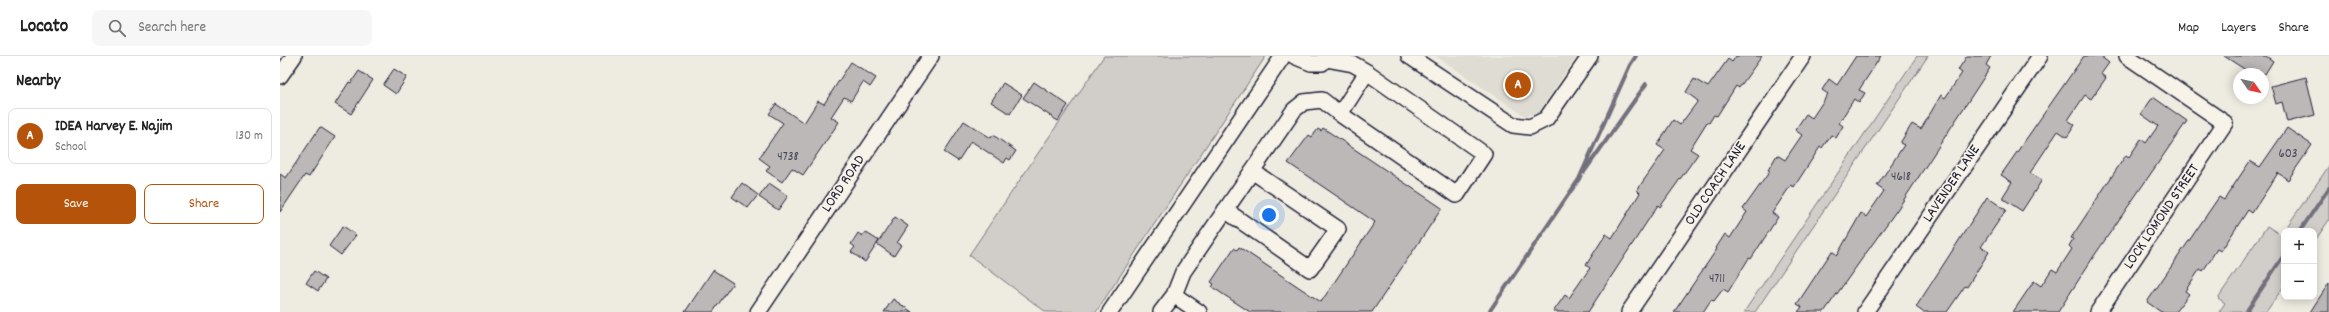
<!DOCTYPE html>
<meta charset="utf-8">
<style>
body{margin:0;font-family:Dekko,sans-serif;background:#f6f6f6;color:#222}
.controls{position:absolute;right:12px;bottom:12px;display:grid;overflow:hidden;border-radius:8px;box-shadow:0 2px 10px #0003}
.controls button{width:36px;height:36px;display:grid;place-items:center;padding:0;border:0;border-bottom:1px solid #e0e0e0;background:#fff;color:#222;font:20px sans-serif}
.compass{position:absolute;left:1953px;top:12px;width:36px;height:36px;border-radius:50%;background:#fff;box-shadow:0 2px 10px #0003;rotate:124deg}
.you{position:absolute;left:989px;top:159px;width:14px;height:14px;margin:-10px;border:3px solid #fff;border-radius:50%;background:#1a73e8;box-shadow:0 0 0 6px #1a73e833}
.badge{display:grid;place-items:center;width:26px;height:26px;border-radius:50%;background:#b45309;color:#fff;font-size:13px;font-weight:700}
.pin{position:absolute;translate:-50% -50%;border:2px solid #fff;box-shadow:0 1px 4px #0006}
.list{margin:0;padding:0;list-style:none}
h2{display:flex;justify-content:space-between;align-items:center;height:52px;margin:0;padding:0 16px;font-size:17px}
h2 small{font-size:13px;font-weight:400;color:#767676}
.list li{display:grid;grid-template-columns:26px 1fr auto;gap:12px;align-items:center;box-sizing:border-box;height:56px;margin:0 8px 8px;padding:0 8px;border:1px solid #e0e0e0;border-radius:8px}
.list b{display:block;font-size:15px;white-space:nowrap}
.list p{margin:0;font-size:13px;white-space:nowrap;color:#767676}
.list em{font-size:13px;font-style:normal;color:#767676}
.actions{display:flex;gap:8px;padding:12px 16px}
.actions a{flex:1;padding:9px 0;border:1px solid #b45309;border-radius:8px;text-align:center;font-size:14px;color:#b45309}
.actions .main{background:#b45309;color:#fff}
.icon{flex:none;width:22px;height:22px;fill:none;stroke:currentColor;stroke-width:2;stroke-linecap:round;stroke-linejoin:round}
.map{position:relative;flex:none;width:2049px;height:256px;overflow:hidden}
header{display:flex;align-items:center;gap:24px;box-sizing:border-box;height:56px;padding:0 20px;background:#fff;border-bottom:1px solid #e0e0e0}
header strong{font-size:19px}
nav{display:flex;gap:22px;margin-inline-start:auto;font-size:14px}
.search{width:280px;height:36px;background:#f6f6f6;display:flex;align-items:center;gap:10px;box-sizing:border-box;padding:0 14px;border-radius:8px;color:#767676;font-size:15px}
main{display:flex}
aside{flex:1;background:#fff}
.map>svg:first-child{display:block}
.built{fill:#dfdcd4}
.green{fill:#d1cdc9;stroke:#7a7882}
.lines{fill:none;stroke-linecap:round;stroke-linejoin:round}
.stream{stroke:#716f7b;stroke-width:4}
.building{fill:#bbb8b7;stroke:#22223b}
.minor-casing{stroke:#22223b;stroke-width:18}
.minor{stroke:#f7f3e8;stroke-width:15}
.labels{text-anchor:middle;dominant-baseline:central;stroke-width:3.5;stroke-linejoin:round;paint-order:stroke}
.number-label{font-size:13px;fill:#48485a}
.street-label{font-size:15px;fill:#22223b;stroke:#f7f3e8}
</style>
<header>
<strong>Locato</strong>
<div class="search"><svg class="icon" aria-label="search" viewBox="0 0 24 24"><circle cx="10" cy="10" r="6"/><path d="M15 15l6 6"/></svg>Search here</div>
<nav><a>Map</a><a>Layers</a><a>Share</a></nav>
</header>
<main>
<aside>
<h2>Nearby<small></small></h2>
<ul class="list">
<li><span class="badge">A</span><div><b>IDEA Harvey E. Najim</b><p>School</p></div><em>130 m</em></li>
</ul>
<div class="actions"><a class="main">Save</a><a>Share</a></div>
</aside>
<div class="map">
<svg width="2049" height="256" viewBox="0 0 2049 256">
<rect width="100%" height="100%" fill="#eeebe1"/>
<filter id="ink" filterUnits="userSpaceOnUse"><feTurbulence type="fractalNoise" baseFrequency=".025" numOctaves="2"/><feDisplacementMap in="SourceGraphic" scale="8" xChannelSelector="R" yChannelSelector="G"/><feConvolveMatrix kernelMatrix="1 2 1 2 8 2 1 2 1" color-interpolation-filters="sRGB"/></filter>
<g filter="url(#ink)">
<path class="built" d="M1156,0H1297L1258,57L1245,60Z"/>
<path class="green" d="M824,0H986L816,256H766L689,199Z
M1637,0H1648L1475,256H1464Z
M2049,110V164L2034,186V175H2004V230L1986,256H1939L1945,247L1938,242L1987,170L2001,179Z"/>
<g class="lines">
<path class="stream" d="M1304,116L1366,28
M2020,175L2049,132
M1209,256L1299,123L1350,9L1356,0
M1966,256L2004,199"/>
</g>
<path class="building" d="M1456,0H1482L1459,32L1456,30L1437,60L1434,59L1429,67L1427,66L1410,93L1418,98L1380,151L1378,149L1308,256H1273L1285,239L1289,242L1310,212L1306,209L1326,178L1332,182L1360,137L1357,134L1385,94L1377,89L1393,64L1400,69L1418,45L1406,36L1414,23L1428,31L1448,3L1452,6Z
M1576,0H1601L1579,34L1585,37L1579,47L1574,43L1559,67L1563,70L1556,82L1551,79L1542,92L1540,91L1514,131L1511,129L1492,157L1498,161L1471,203L1469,202L1448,236L1443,233L1434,245L1431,244L1423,256H1394L1437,193L1436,192L1445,178L1450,182L1467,156L1463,153L1490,115L1488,114L1497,99L1505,104L1522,79L1515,74L1526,58L1532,62L1548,38L1542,34L1549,23L1557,29Z
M1687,0H1711L1706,9L1710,12L1619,151L1544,256H1518L1522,251L1517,248L1552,195L1557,199L1581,157L1586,161L1604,135L1597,130L1624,89L1620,87L1632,68L1641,73L1661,39L1665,42L1682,17L1678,14Z
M1804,0H1820L1829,7L1821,18L1826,22L1811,43L1805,39L1788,64L1795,69L1787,81L1778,75L1750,117L1762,124L1742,155L1722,142L1732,126L1721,119Z
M1944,0H1986L1993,5L1985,18H1972Z
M571,6L596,22L590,31L583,26L571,45L564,41L551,61L559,66L523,119L512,112L502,126L486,115L490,110L479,102L503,67L489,58L496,48L524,67L538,45L544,48Z
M114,13L127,21L116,38L103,29Z
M79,15L93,24L71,58L55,48L69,26L71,27Z
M2026,21L2035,59L2007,66L2002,46L1996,48L1991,30Z
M754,26L788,49L778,65L743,42Z
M723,27L742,39L730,58L711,46Z
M1873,41L1907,65L1814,200L1778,256H1733L1754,225L1761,230L1772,213L1777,216L1792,193L1789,190L1793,183L1791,182L1846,99L1849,101L1861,83L1866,87L1878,70L1861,58Z
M684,65L711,82L713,79L736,95L730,104L727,102L724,107L691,85L678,105L664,96Z
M40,71L55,81L29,121L25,119L0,156V118L6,122Z
M1043,72L1162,152L1092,256H970L932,231L934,228L931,226L954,192L957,194L959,191L1041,246L1095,166L1008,107L1029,79L1032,81L1038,73L1041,75Z
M2007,72L2032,89L2008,124L1998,117L1972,157L1968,154L1941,195L1937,193L1923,215L1920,213L1905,235L1909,238L1895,256H1881L1867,246L1939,141L1944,144L1970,105L1980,111Z
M462,127L478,139L468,152L452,141Z
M489,127L508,140L498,154L479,141Z
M1707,141L1726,154L1701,191L1709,196L1687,231L1685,230L1667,256H1643L1636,251Z
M615,161L628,170L617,187L621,189L614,200L597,188Z
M63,170L76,179L61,199L49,190Z
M585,176L599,185L585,206L571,196L575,191L571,188L578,177L582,180Z
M433,214L453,227L433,256H405Z
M34,215L46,223L38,235L26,227Z
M2049,227V256H2030Z
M613,243L632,256H604Z"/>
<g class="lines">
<g class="minor-casing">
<path id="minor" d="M1014,0L1031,7H1042L1046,0
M1129,0L1233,69L1250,71L1266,63L1310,0
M1046,3L1073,8L1087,16
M0,20L14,0
M945,154L1030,213L1058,173L972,115
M894,239L919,256
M478,256L651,0
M830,256L1003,0
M881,256L894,239L903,216L1014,54L1024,46L1042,44L1060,58L1177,139L1204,98L1087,16L1060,58
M1349,256L1523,0
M1585,256L1760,0
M1818,256L1945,67L1847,0"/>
</g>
<use href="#minor" class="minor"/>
</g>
</g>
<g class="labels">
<g class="number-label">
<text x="2008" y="98">603</text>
<text x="508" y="101">4738</text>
<text x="1621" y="121">4618</text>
<text x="1437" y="223">4711</text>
</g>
<g class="street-label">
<text transform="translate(564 128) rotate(-56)">LORD ROAD</text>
<text transform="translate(1436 128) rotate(-56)">OLD COACH LANE</text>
<text transform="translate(1672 128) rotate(-56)">LAVENDER LANE</text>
<text transform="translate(1882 161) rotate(-56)">LOCK LOMOND STREET</text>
</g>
</g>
</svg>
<div class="controls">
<button>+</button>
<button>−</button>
</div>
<svg class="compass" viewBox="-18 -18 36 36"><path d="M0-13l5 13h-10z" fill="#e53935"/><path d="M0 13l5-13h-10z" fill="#767676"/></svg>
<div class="you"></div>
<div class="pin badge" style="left:1238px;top:29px">A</div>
</div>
</main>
